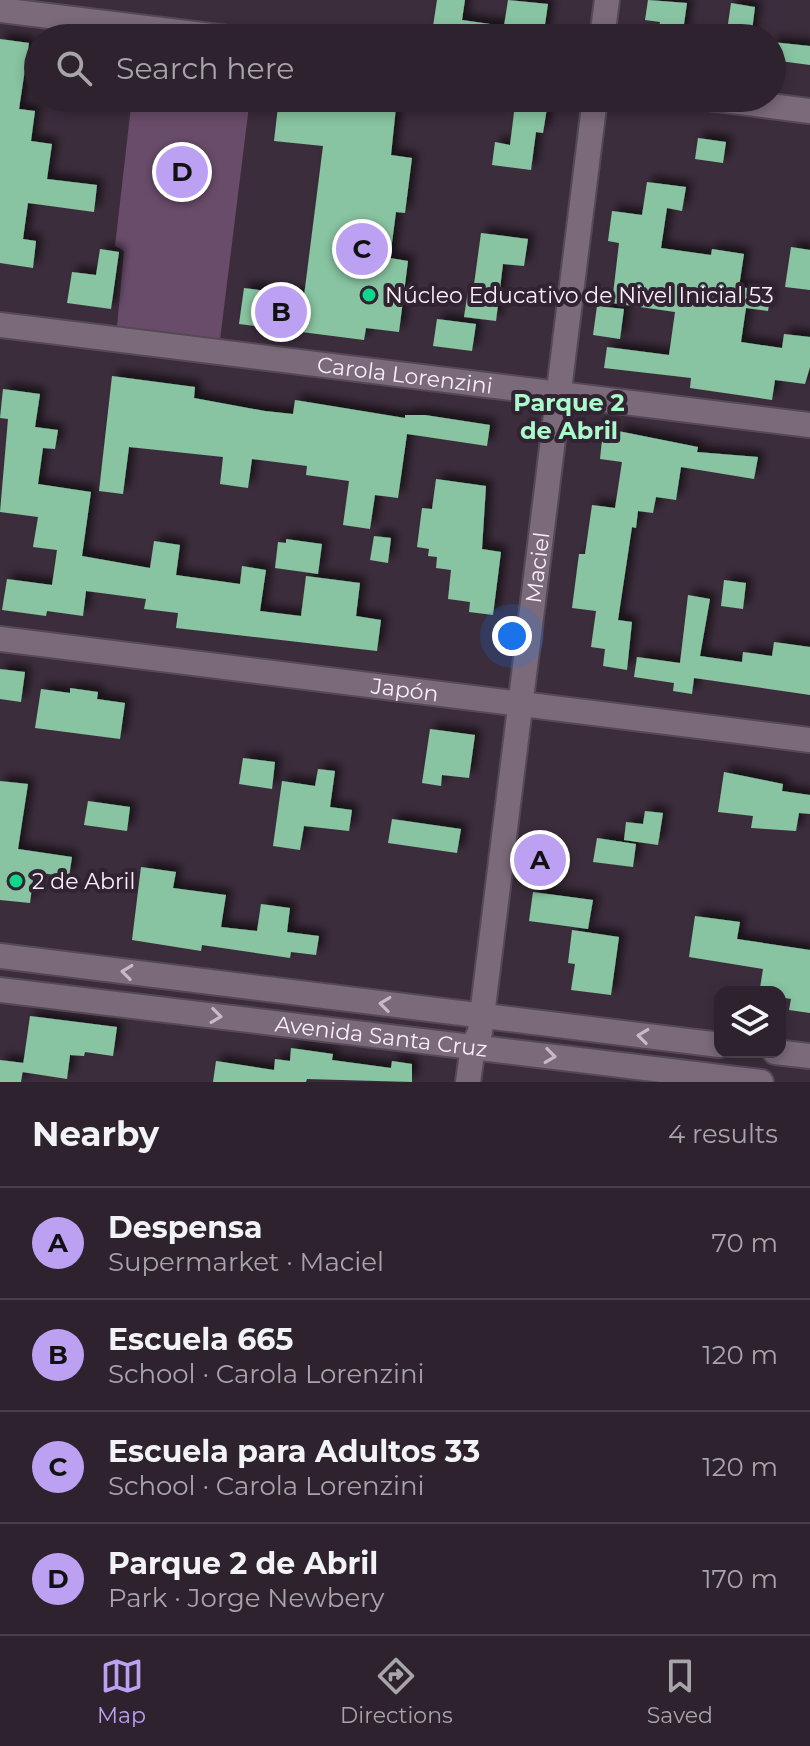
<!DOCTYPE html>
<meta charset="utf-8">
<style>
body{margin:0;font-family:Montserrat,sans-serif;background:#352a35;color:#f1f3f6}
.controls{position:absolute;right:24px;bottom:24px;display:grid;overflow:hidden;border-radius:16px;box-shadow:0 4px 12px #0003}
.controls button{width:72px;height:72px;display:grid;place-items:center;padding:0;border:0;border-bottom:2px solid #483f49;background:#2d222d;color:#f1f3f6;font:40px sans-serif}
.you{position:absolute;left:512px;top:636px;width:28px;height:28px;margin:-20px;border:6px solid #fff;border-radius:50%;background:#1a73e8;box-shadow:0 0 0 12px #1a73e833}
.badge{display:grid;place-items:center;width:52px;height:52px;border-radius:50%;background:#bca0f2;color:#111;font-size:26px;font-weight:700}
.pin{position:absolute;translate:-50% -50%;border:4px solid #fff;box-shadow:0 2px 8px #0006}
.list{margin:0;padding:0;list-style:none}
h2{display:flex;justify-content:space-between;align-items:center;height:104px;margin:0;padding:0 32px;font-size:34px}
h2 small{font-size:26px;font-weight:400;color:#a7a4aa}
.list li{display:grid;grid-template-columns:52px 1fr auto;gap:24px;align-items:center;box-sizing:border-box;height:112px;padding:0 32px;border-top:2px solid #483f49}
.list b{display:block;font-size:30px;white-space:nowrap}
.list p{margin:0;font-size:26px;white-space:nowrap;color:#a7a4aa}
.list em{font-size:26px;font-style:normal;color:#a7a4aa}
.icon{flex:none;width:44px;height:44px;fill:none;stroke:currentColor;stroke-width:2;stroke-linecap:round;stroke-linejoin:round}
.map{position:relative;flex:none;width:810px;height:1082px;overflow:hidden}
.search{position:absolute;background:#2d222d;box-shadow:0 4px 12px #0003;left:24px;right:24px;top:24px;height:88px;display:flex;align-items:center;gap:20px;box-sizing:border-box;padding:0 28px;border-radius:44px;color:#a7a4aa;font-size:30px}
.sheet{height:552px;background:#2d222d}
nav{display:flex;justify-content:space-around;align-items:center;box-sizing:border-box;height:112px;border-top:2px solid #483f49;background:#2d222d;font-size:22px;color:#a7a4aa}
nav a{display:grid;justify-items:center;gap:4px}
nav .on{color:#bca0f2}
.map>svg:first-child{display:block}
.green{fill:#694c69}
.building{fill:#88c4a1;filter:url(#shadow)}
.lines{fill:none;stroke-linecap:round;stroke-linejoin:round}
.street-casing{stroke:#564956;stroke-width:28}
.secondary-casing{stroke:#564956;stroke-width:28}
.street{stroke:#7b6a7a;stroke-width:24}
.secondary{stroke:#7b6a7a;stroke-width:24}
.oneway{stroke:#c7bac6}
.poi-dot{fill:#0ed98a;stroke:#322332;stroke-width:3}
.labels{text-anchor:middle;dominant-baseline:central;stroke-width:8;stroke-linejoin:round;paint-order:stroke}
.poi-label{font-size:22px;fill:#f9eff8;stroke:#322332;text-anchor:start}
.street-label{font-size:22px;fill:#f9eff8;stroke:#322332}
.neighbourhood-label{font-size:24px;font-weight:bold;fill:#aaf9cb;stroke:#322332}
</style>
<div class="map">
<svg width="810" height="1082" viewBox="0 0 810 1082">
<defs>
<filter id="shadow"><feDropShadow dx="6" dy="-6" stdDeviation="4" flood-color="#0009"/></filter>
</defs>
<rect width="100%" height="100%" fill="#3c2d3c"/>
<path class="green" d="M132,98H250L220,340L117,327L124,251L115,246Z"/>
<path class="building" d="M437,0H465L462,20L504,26L508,0L548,4L543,38H467L432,33Z
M648,0L687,3L682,38H657L660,22L645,20Z
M731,3L755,7L751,38H726Z
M0,39L29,43L19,109L35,111L31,141L52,144L47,179L97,185L94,212L28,203L23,239L36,241L33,268L0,263Z
M772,42L810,46V65L772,60Z
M279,98H397L391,155L412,158L405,213L396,212L390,258L408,261L399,332L366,328L364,340L239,324L244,288L304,296L323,146L274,141Z
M515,104L547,108L543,133L536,132L531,170L492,165L495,142L510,145Z
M698,138L726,142L723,163L695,159Z
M647,182L686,187L682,211L667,208L661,248L711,255L712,249L744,254L739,287L771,291L768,311L746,308L741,342L782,348L784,334L810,337V367L805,384L775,380L772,400L690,388L691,378L604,368L607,347L669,355L675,312L612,303L619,243L608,241L612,211L642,215Z
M481,233L528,239L524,266L503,264L496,321L464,317L468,291L473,292Z
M791,247L810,250V290L785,287Z
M100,249L119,252L111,309L67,303L72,272L96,275Z
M597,306L624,309L620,339L593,335Z
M437,319L476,324L472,351L433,346Z
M112,376L195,387L194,398L265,411L293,414L295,400L405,418V415H425L490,425L487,446L407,434L398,498L375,495L370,529L343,525L349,481L306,475L307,466L252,459L248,488L220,484L223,457L129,447L123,494L99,491Z
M3,389L40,394L35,427L58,430L55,449L43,448L38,484L91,492L82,556L150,568L154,541L180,545L176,575L240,584L242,566L266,570L260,611L301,616L306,576L360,583L356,616L381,620L377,651L176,628L178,613L144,609L146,599L86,591L83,616L47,611L46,616L2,610L7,579L52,585L57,550L33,547L38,517L0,512L8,419L0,418Z
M618,431L698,447L697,452L758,457L754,479L681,467L676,500L656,497L653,513L638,511L636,528L632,527L618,620L632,622L627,670L603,666L605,649L591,647L596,611L572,608L579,554H585L592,505L615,508L622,462L600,459L602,440L616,442Z
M436,479L486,486L482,549L501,552L493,615L469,612L470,602L448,599L451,570L436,568L437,557L428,556L429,549L417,547L422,508L432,509Z
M374,536L391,538L388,563L370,560Z
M286,539L322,544L318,574L275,568L278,542L286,543Z
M724,580L746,583L743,609L721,606Z
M688,595L710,599L700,656L742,662L743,652L772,656L774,642L810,647V695L694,678L692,694L673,691L674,683L634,677L637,657L680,663Z
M0,669L25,672L21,702L0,699Z
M70,688L98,692L97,699L125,703L120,739L35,728L41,689L70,693Z
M430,729L475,735L469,778L442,775L441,786L422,783Z
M243,758L275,762L272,789L239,784Z
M318,769L335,771L330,807L352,810L349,831L304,826L300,850L273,846L282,781L315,786Z
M724,772L783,784L782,791L810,795V814L799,813L796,831L751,828L753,816L718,812Z
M0,781L28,784L18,849L72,857L69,877L34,872L30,903L0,900Z
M88,801L130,807L127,831L84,825Z
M645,811L663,813L658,845L624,840L626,822L643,824Z
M392,819L461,829L457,853L388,843Z
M597,838L636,844L633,867L593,862Z
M141,867L176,872L173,888L226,895L221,927L257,931L261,904L290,908L287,932L319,936L316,955L291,952L290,958L202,945L201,951L132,940Z
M533,892L593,900L588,929L529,921Z
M695,916L740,922L737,939L810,950V1013L789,1010L791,999L780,997V992L760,988L763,969L689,957Z
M572,930L619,937L611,995L571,990L575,964L568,963Z
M30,1016L117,1027L113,1056L85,1052L84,1056L70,1055L67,1079L22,1072Z
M291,1048L333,1054L332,1060L391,1068L392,1061L412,1064V1082L307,1079L306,1082H213L216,1061L274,1070L275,1059L290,1061Z
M0,1060L24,1063L21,1082H0Z"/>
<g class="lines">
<g class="street-casing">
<g id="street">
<path d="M0,10L227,38"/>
<path d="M602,38L607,0"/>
<path d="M709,98L810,111"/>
<path id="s1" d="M0,325L810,425"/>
<path id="s2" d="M0,639L810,740"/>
<path id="s3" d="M468,1082L473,1046L480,1032L595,98"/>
</g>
</g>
<g class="secondary-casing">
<g id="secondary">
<path d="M0,956L720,1045"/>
<path id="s4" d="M0,990L761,1082"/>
<path d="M775,1052L810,1056"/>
</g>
</g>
<use href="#street" class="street"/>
<use href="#secondary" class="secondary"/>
</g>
<defs><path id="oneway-chevron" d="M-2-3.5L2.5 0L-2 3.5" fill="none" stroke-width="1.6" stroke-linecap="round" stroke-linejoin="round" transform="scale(2)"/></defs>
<g class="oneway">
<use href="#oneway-chevron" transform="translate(127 972) rotate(-173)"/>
<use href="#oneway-chevron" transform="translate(385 1004) rotate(-173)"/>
<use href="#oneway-chevron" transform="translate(216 1016) rotate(7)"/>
<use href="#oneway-chevron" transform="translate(643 1036) rotate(-173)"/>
<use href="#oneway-chevron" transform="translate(550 1056) rotate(7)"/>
</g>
<g class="poi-dot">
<circle cx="369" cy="295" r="8"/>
<circle cx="16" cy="881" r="8"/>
</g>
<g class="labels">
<g class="poi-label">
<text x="385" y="295">Núcleo Educativo de Nivel Inicial 53</text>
<text x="32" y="881">2 de Abril</text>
</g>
<g class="street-label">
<text stroke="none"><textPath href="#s1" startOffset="408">Carola Lorenzini</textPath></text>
<text stroke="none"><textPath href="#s3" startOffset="520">Maciel</textPath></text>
<text stroke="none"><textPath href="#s2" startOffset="408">Japón</textPath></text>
<text stroke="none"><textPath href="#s4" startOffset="384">Avenida Santa Cruz</textPath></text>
</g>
<g class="neighbourhood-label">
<text x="569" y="402">Parque 2<tspan x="569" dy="28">de Abril</tspan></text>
</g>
</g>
</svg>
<div class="controls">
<button><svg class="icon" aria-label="layers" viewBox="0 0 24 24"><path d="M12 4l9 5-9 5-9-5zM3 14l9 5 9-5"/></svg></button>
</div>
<div class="you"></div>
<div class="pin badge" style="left:540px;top:860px">A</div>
<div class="pin badge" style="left:281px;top:312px">B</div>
<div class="pin badge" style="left:362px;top:249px">C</div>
<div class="pin badge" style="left:182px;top:172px">D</div>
<div class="search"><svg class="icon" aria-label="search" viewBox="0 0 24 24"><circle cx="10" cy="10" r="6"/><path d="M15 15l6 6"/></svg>Search here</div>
</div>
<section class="sheet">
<h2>Nearby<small>4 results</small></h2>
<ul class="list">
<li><span class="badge">A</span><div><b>Despensa</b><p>Supermarket · Maciel</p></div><em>70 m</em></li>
<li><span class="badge">B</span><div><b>Escuela 665</b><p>School · Carola Lorenzini</p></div><em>120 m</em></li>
<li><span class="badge">C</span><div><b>Escuela para Adultos 33</b><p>School · Carola Lorenzini</p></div><em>120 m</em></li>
<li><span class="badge">D</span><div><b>Parque 2 de Abril</b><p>Park · Jorge Newbery</p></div><em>170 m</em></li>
</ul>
</section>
<nav>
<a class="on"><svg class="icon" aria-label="map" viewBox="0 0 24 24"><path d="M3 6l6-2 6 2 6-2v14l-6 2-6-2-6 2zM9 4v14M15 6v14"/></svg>Map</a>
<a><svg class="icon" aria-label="directions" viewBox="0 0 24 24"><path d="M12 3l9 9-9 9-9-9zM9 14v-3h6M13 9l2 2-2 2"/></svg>Directions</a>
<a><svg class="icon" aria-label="saved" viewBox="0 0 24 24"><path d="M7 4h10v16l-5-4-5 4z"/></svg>Saved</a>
</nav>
